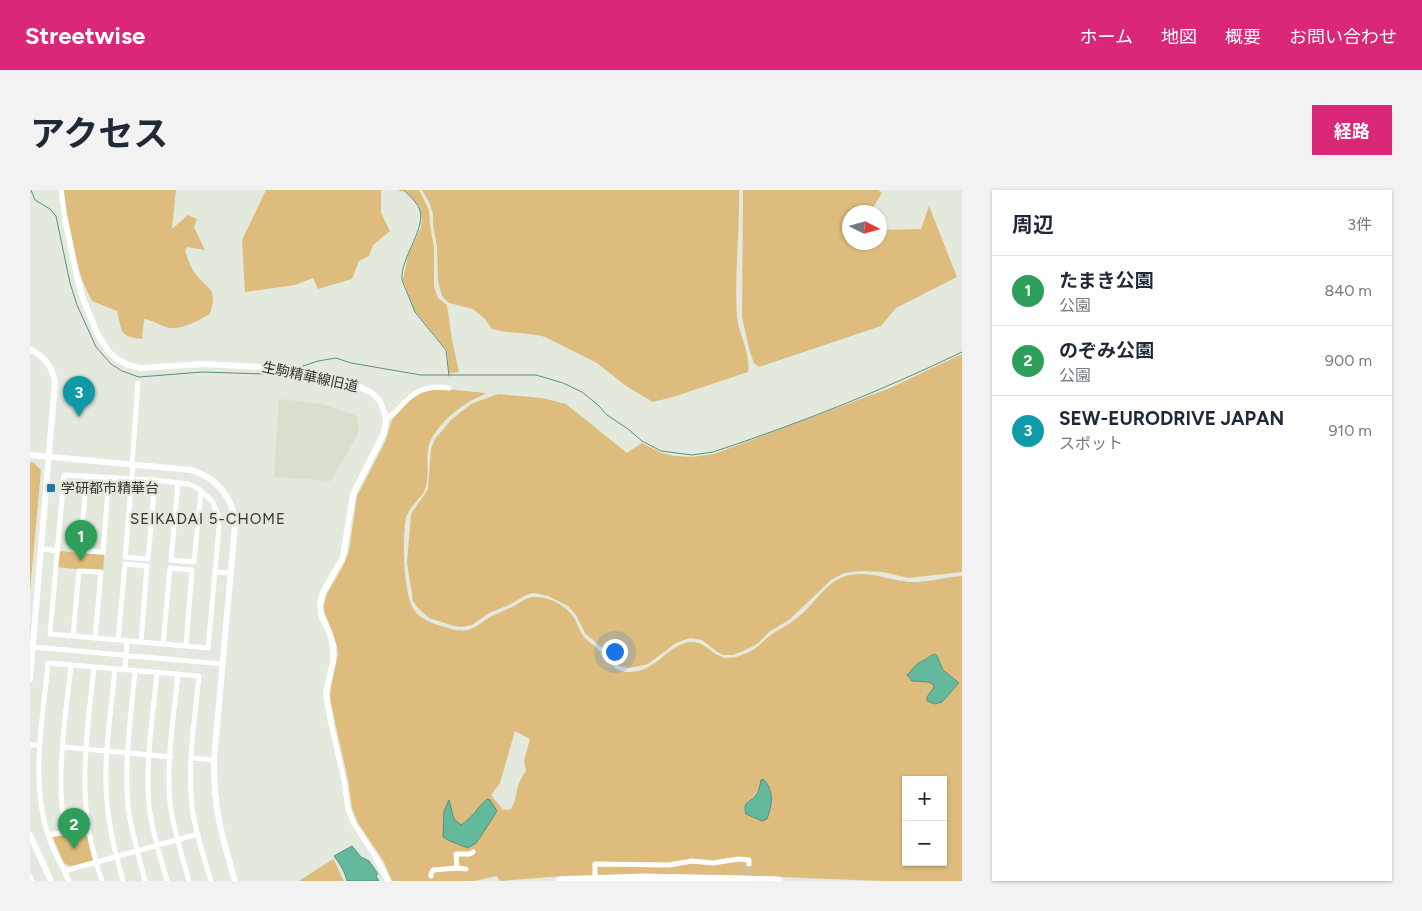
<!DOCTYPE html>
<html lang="ja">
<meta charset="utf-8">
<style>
body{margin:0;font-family:Figtree,"Noto Sans JP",sans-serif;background:#f2f2f3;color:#1f2937}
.controls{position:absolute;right:15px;bottom:15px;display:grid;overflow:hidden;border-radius:0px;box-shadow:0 1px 4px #0004}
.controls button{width:45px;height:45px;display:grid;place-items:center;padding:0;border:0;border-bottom:1px solid #e0e1e3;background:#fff;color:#1f2937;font:25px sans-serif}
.compass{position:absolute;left:812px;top:15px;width:45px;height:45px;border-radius:50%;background:#fff;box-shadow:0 1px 4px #0004;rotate:95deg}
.you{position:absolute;left:584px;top:461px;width:18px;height:18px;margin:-12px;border:4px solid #fff;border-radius:50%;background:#1a73e8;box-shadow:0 0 0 8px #1a73e833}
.badge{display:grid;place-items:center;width:32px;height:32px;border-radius:50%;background:#db2777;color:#fff;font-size:16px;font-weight:700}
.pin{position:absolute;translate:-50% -41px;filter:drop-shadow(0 1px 2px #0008)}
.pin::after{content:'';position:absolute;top:26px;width:18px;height:15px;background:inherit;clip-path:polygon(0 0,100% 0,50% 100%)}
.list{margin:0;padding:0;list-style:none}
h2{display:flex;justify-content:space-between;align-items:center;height:65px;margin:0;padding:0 20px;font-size:21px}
h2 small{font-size:16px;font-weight:400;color:#747a83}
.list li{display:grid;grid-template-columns:32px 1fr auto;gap:15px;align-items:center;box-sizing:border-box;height:70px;padding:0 20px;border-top:1px solid #e0e1e3}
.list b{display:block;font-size:19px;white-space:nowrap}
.list p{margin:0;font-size:16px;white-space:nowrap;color:#747a83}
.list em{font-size:16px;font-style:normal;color:#747a83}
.map{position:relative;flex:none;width:932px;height:691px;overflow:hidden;border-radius:0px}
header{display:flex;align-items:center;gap:30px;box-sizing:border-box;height:70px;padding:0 25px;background:#db2777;color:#fff}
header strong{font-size:24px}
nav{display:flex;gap:28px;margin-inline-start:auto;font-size:18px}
.intro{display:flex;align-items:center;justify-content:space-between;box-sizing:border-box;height:120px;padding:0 30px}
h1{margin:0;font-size:35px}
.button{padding:12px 22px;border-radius:0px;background:#db2777;color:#fff;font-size:18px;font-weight:700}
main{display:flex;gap:30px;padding:0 30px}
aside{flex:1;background:#fff;border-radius:0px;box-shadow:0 1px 4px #0004}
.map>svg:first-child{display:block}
.built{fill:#d7e0cc}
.green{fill:#debc7d;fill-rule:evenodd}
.water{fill:#64b89c;stroke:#55917c}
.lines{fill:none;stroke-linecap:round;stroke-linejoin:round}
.stream{stroke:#55917c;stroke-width:1}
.minor-tunnel{stroke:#c0c5ba;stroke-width:5;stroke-dasharray:5 2.5;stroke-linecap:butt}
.minor{stroke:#fff;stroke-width:5}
.tertiary{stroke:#fff;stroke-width:6}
.motorway{stroke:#fff;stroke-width:9}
.poi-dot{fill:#1a79a6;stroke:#e3e9dc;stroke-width:2}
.labels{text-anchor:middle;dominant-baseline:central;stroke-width:4.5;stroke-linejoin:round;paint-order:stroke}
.street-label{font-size:14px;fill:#333530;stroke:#e3e9dc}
.poi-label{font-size:14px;fill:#333530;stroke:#e3e9dc;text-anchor:start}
.neighbourhood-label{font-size:15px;letter-spacing:1px;fill:#333530;stroke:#e3e9dc}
</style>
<header>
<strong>Streetwise</strong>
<nav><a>ホーム</a><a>地図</a><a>概要</a><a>お問い合わせ</a></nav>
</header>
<div class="intro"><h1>アクセス</h1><a class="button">経路</a></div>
<main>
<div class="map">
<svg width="932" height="691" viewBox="0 0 932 691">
<rect width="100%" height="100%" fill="#e3e9dc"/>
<path class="built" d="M249,209L292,214L327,226L329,242L301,291L244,287Z"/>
<path class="green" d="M34,0H146L142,39L158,25L167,29L164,37L175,60L157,57L155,61C158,68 160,77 165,83C179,102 188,96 180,124C169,130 154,139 140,138C131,137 124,130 114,129L112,149C88,146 93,143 87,121L62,111C44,78 38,37 34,0Z
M236,0H351V23L360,41L343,55L339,66L329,71L322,89L288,99L283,88L265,95L215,102L212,50Z
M368,0H389L399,20L400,35L404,57V97L408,108L417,115L422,150L429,182L419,183L417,160L385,121L373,90L378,65L391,37L392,29L389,16L375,0L372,2Z
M392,0H709C710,42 704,85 707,127C709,145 721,164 718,182L643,207L623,212L596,196L567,173L515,147C498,142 480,144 462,139L455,129L443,119L419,113L412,106L408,92L407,57L403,35V24L399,12Z
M713,0H848L852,3L840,22H819V52H849L850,40L891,39L899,16L927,87L866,118L851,136L729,177L724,173L720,162L712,127Z
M932,164V382L878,388L853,382L831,381L814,383L801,390L759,430L739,442L727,454L713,461L703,465H693L686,461L672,450L660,448L646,453L618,474L600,478L592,477L585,474L571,457L555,443L546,425L538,416L518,406L503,403L496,405L479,415L459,423L442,435L431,437L424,436L399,428L387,417L383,411L377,373L381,324L398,299L401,259L405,249L421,230L441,214L468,204L512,208L536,214L597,263L612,253L631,263L645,266L662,267L684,264L860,198Z
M407,198L455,203L454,205C434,211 402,237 398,259C396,271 400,286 395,299C391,310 379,316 376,328C372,348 373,403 384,420C391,430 404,434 415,437C423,440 432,442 441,439C448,436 453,431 460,427C468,423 476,420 484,416C490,413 497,407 504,407C518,406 535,415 543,426C547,432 549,440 553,446C558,452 565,455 570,461C579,472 585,483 601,482C625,481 635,459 655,453C680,446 681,477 712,465C727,460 729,454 741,445C755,436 764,432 777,419C787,409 798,392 813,387C835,379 857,390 879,392C896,393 915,387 932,386V691H851L703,685L614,684L533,686L470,691L467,686L444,691H362L354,672L328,633L322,618L318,590L300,510L301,496L308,464L307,456L293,418L297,404L314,374L319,361L327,306L355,252L362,230L379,210L394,201ZM904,464L907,466L913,480L929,493L912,512L907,513L900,502L904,497L903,494L898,492L882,491L877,486V484L894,469ZM485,541L500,549L494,571L496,581C484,597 489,605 481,619L473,620L461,605L470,593ZM731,590L737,629L716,624L714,618L716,613C725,606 729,601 731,590ZM876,590H913V672H876ZM419,611L424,629L431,635L438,631L445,620L438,658L413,643L414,621Z
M0,272L4,273L11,280L0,401Z
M29,361L74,365L73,382L27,377Z
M50,642L58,647L63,669L62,671L41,677L34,673L23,648L24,646Z
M303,669C308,676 309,683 314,691H269Z"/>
<path class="water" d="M904,464L907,466L913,480L929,493L912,512L905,514L897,511V507L904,497L903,494L898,492L882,491L877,485L887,474Z
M733,589C745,601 742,615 737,629L732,631L716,624C712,612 719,613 726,605C729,601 730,595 731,590Z
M457,609L460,610L467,621L451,646L446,653L438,658L420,651L413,647L414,621L419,610L424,629L431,635C441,629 448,617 457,609Z
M322,656L331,667L339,671L348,684L346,686L349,691H317C315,682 310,674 304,666Z"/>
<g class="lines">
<path class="stream" d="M1,0L5,10L20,19L26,26L40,93L47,115L66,157L81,174L92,181L109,187L172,182L234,184
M374,0C379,6 386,11 389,18C398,37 370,67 372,90L385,122L416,160L419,186
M267,178L288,171L306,168L321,173L391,185H506L533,193L552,202L568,215L577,225L598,239L612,251L631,261L662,265L683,262C768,234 851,201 932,162"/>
<path class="minor-tunnel" d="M717,691L719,674"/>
<path class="minor" d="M31,0L35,29
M356,228C366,224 369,217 377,210C389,198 402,196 419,198
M102,274L108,193
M103,274L95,367L118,369L125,290
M57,286L50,360L73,362L79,287
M148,293L141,370L164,372L171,301
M11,359L28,361
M185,382L189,337L188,325L182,311L166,297L158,294L125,290L34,285L20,444L178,458L185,382L201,383
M43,446L49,381L71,382L65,448
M88,450L95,374L117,376L111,452
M133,454L140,378L162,380L156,456
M3,457L193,474
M64,477C59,526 51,577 57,627C59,649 65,670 72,691
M85,479C81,523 73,568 77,612C79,639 86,665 93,691
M95,480L97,451
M105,481C101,525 94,571 98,616C101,642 109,666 115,691
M127,482C123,526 115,572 119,616C122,642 130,666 137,691
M148,484C144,526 136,570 140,612C143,639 152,665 159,691
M301,533L314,591L318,619L324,634L345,666
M0,555H10
M34,557L141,567
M162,568L184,570
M36,642C24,595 36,524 41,475
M18,645L58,639
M427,678L436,679
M34,681L168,644
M0,686L2,691
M401,686V684L403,680L427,678L426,664H440L443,662
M39,691C32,676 23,661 18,645C0,590 13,529 18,473L169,486C165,528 157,573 162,616C165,642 174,667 181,691
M565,691V674L639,675L662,671L683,673L708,669L719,670V674"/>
<path class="tertiary" d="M35,29L47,87L53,109L68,145L79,162L87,169L98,175L111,178L173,174L250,178L328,196L342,203L350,211L356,228L354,243L323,304L313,367L293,402L290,413L291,425L300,444L303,456V471L296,503L301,533
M0,159C14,167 22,175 25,192L0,489
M0,265L161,280C186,287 204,308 205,335L184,570C183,616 192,647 205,691
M0,645L21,691
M345,666L358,691"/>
<path class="motorway" d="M530,691L614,688L748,691"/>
</g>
<rect class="poi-dot" x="16" y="293" width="10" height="10" rx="2.5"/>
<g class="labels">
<g class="street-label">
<text transform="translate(280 187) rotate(12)">生駒精華線旧道</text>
</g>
<g class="poi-label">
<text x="31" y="298">学研都市精華台</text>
</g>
<g class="neighbourhood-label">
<text x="178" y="329">SEIKADAI 5-CHOME</text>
</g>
</g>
</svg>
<div class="controls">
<button>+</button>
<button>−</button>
</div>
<svg class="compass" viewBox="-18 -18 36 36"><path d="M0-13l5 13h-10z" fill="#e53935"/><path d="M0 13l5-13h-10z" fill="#747a83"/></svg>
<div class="you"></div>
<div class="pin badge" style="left:51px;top:371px;background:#2e9e5b">1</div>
<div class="pin badge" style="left:44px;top:659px;background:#2e9e5b">2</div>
<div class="pin badge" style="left:49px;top:227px;background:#0f9aa8">3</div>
</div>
<aside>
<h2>周辺<small>3件</small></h2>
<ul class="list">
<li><span class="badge" style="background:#2e9e5b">1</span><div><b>たまき公園</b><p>公園</p></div><em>840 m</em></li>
<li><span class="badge" style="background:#2e9e5b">2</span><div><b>のぞみ公園</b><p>公園</p></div><em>900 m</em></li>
<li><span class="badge" style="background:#0f9aa8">3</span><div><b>SEW-EURODRIVE JAPAN</b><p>スポット</p></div><em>910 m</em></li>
</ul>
</aside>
</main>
